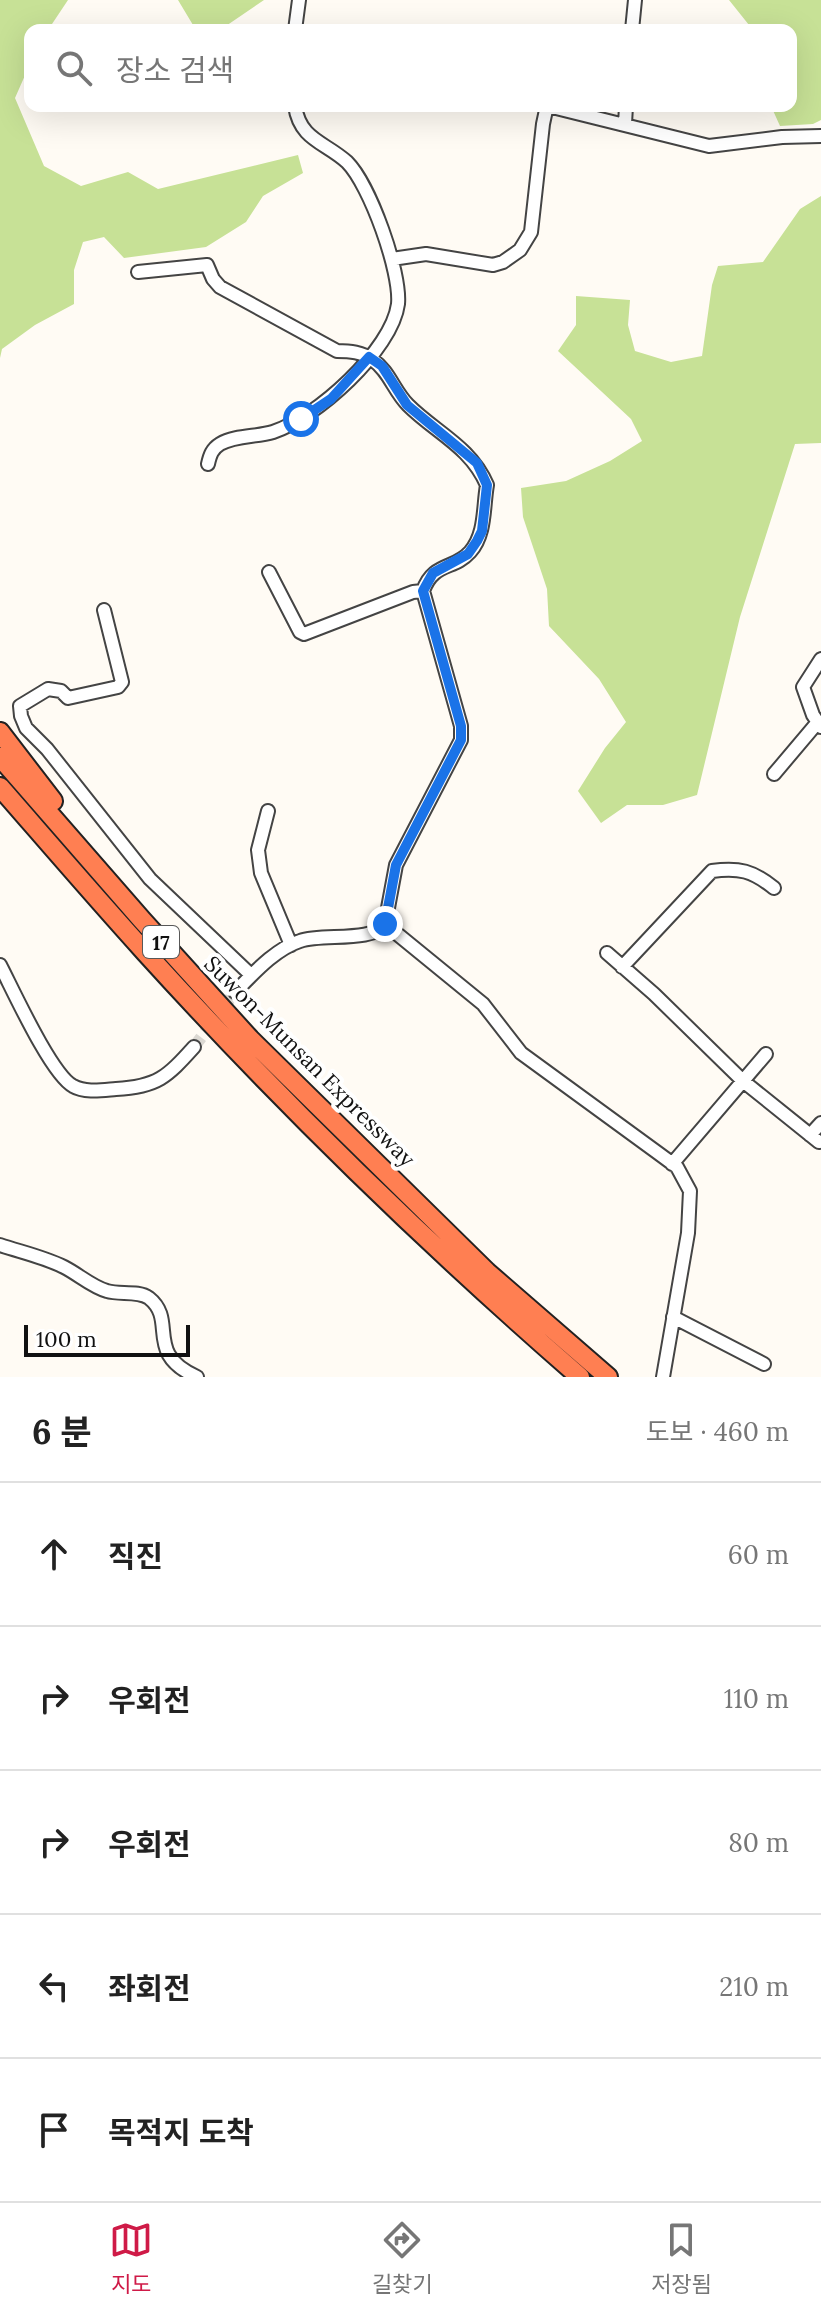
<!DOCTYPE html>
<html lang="ko">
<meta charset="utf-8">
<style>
body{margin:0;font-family:Lora,"Noto Sans KR",serif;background:#f6f6f6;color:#222}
.scale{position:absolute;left:24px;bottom:20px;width:166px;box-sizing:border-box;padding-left:8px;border:4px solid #111;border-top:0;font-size:22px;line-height:28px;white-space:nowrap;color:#111;-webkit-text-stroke:6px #fff;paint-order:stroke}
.stop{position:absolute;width:24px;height:24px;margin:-18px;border:6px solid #1a73e8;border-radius:50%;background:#fff}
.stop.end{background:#1a73e8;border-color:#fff;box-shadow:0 2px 8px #0008}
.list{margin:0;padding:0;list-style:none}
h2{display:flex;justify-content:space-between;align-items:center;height:104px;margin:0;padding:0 32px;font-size:34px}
h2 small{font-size:26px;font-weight:400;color:#767676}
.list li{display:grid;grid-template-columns:52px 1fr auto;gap:24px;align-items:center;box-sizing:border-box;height:144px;padding:0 32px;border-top:2px solid #e0e0e0}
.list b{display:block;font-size:30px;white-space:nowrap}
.list em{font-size:26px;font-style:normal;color:#767676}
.icon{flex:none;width:44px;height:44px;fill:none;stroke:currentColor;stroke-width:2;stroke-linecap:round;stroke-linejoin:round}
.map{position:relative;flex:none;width:821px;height:1377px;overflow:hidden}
.search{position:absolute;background:#fff;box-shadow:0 8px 32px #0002;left:24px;right:24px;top:24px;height:88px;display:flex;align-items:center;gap:20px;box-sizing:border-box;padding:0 28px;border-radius:16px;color:#767676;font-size:30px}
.sheet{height:824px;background:#fff}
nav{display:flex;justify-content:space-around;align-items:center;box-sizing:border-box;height:112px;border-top:2px solid #e0e0e0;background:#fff;font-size:22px;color:#767676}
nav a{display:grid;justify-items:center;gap:4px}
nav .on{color:#cf1a47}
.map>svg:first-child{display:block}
.forest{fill:#c7e196}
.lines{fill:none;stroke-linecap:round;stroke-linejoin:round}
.minor-tunnel{stroke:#dbd8d2;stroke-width:12;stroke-dasharray:12 6;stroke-linecap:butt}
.minor-casing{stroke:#444;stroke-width:16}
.highway-casing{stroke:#222;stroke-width:22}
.minor{stroke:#fff;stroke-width:12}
.highway{stroke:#ff7f52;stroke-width:18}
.route{stroke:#1a73e8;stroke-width:10}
.labels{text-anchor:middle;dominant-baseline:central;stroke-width:8;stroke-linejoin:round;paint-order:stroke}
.shield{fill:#fff;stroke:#585858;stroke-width:2}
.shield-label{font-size:20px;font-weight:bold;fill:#111}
.street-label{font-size:22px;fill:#111;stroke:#fff}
</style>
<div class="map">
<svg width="821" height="1377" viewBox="0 0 821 1377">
<rect width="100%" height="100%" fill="#fffbf4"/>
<path class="forest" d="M0,0H68L48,30H30V64L15,98L44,166L81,186L128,172L158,189L298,155L303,173L263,196L246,222L206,247L124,258L104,237L83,242L74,270V304L35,325L2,349L0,358Z
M178,0H264L220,30H196Z
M729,0H821V120L813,124L780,126L771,106H791V30H753Z
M821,196V443L795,444L740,617L697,795L663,805H627L601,823L578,791L605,748L626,722L599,679L549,626L547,589L523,517L521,488L566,481L610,461L642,441L631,419L558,351L576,325V296L630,300L628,325L635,351L671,362L702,356L712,285L718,266L763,262L800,209Z"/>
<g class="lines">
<path class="minor-tunnel" d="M194,1047L235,992"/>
<g class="minor-casing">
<path id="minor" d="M295,30L299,0
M632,30L635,0
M625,124L626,106
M392,259L426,254L493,265L503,262L520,250L531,232L543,124L546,110L552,107L709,146L782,137L821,136
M138,272L207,265L213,279L220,287L337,351C350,351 362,352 373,360C389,371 394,391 408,405C436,433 470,446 487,485C483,507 486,534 470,552C454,570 433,562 423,591L461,726V740L396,865L385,924L483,1004L521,1053L658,1153L677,1167L690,1191L688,1233L663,1377
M208,464C210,455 212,449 220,444C235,435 257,437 273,432C316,418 392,350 398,304C401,272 370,185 347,162C325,142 300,140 295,106
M269,572L300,632L304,634L413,592L423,591
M104,610L122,682L118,687L68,698L61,691L48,689L20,706L21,716L26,728L47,749L150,879L251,975
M821,659L803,687L813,715L821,727
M774,774L818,722
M268,811L258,850L261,873L291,945
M607,953L654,994L743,1081L819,1142
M0,965C13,990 51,1074 73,1086C85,1093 103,1090 116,1089C157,1087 167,1077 194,1047
M622,967L712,871C739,867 753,871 774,888
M235,992C253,974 275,949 300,941C323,933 372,943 385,924
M810,1135L821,1123
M672,1164L766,1054
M0,1245C21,1252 44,1257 64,1267C78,1274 92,1287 107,1291C119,1295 138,1290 149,1298C178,1321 143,1353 197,1377
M673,1317L764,1364"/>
</g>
<g class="highway-casing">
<path id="highway" d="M0,732L53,801
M0,757L142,920L250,1039L487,1272L608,1377
M0,787C48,842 96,898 145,952C281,1102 427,1244 580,1377"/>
</g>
<use href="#minor" class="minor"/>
<use href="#highway" class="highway"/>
</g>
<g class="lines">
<path class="route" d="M301,419L331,399L369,357L382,366L407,405L477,463L487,485L482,531L477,541L468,554L433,573L423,591L461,726V740L396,865L385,924"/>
</g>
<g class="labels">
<rect class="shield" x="143" y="926" width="36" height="32" rx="6"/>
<g class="shield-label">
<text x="161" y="942">17</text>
</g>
<g class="street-label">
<text transform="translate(310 1061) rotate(45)">Suwon-Munsan Expressway</text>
</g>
</g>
</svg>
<div class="scale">100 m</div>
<div class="stop" style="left:301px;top:419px"></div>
<div class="stop end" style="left:385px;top:924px"></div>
<div class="search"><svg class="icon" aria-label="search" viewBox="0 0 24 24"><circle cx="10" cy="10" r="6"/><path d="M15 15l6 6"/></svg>장소 검색</div>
</div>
<section class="sheet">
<h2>6 분<small>도보 · 460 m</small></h2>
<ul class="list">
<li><svg class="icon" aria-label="ahead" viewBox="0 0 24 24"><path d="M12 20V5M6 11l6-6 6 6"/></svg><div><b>직진</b></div><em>60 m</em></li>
<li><svg class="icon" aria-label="right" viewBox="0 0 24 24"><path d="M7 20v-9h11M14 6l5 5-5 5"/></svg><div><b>우회전</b></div><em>110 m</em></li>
<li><svg class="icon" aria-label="right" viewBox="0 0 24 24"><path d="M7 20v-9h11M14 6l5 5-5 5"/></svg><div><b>우회전</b></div><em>80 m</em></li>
<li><svg class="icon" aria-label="left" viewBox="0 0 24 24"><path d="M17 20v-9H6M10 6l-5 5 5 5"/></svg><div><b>좌회전</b></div><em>210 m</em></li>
<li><svg class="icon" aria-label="arrive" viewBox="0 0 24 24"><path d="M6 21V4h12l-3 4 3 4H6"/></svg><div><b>목적지 도착</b></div></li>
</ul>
</section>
<nav>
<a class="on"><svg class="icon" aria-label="map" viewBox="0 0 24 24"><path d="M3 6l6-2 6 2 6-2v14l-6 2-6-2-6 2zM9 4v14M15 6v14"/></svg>지도</a>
<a><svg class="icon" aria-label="directions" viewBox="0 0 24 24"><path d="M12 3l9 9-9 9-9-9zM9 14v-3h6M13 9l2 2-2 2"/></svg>길찾기</a>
<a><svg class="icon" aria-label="saved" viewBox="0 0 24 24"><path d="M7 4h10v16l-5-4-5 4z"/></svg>저장됨</a>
</nav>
